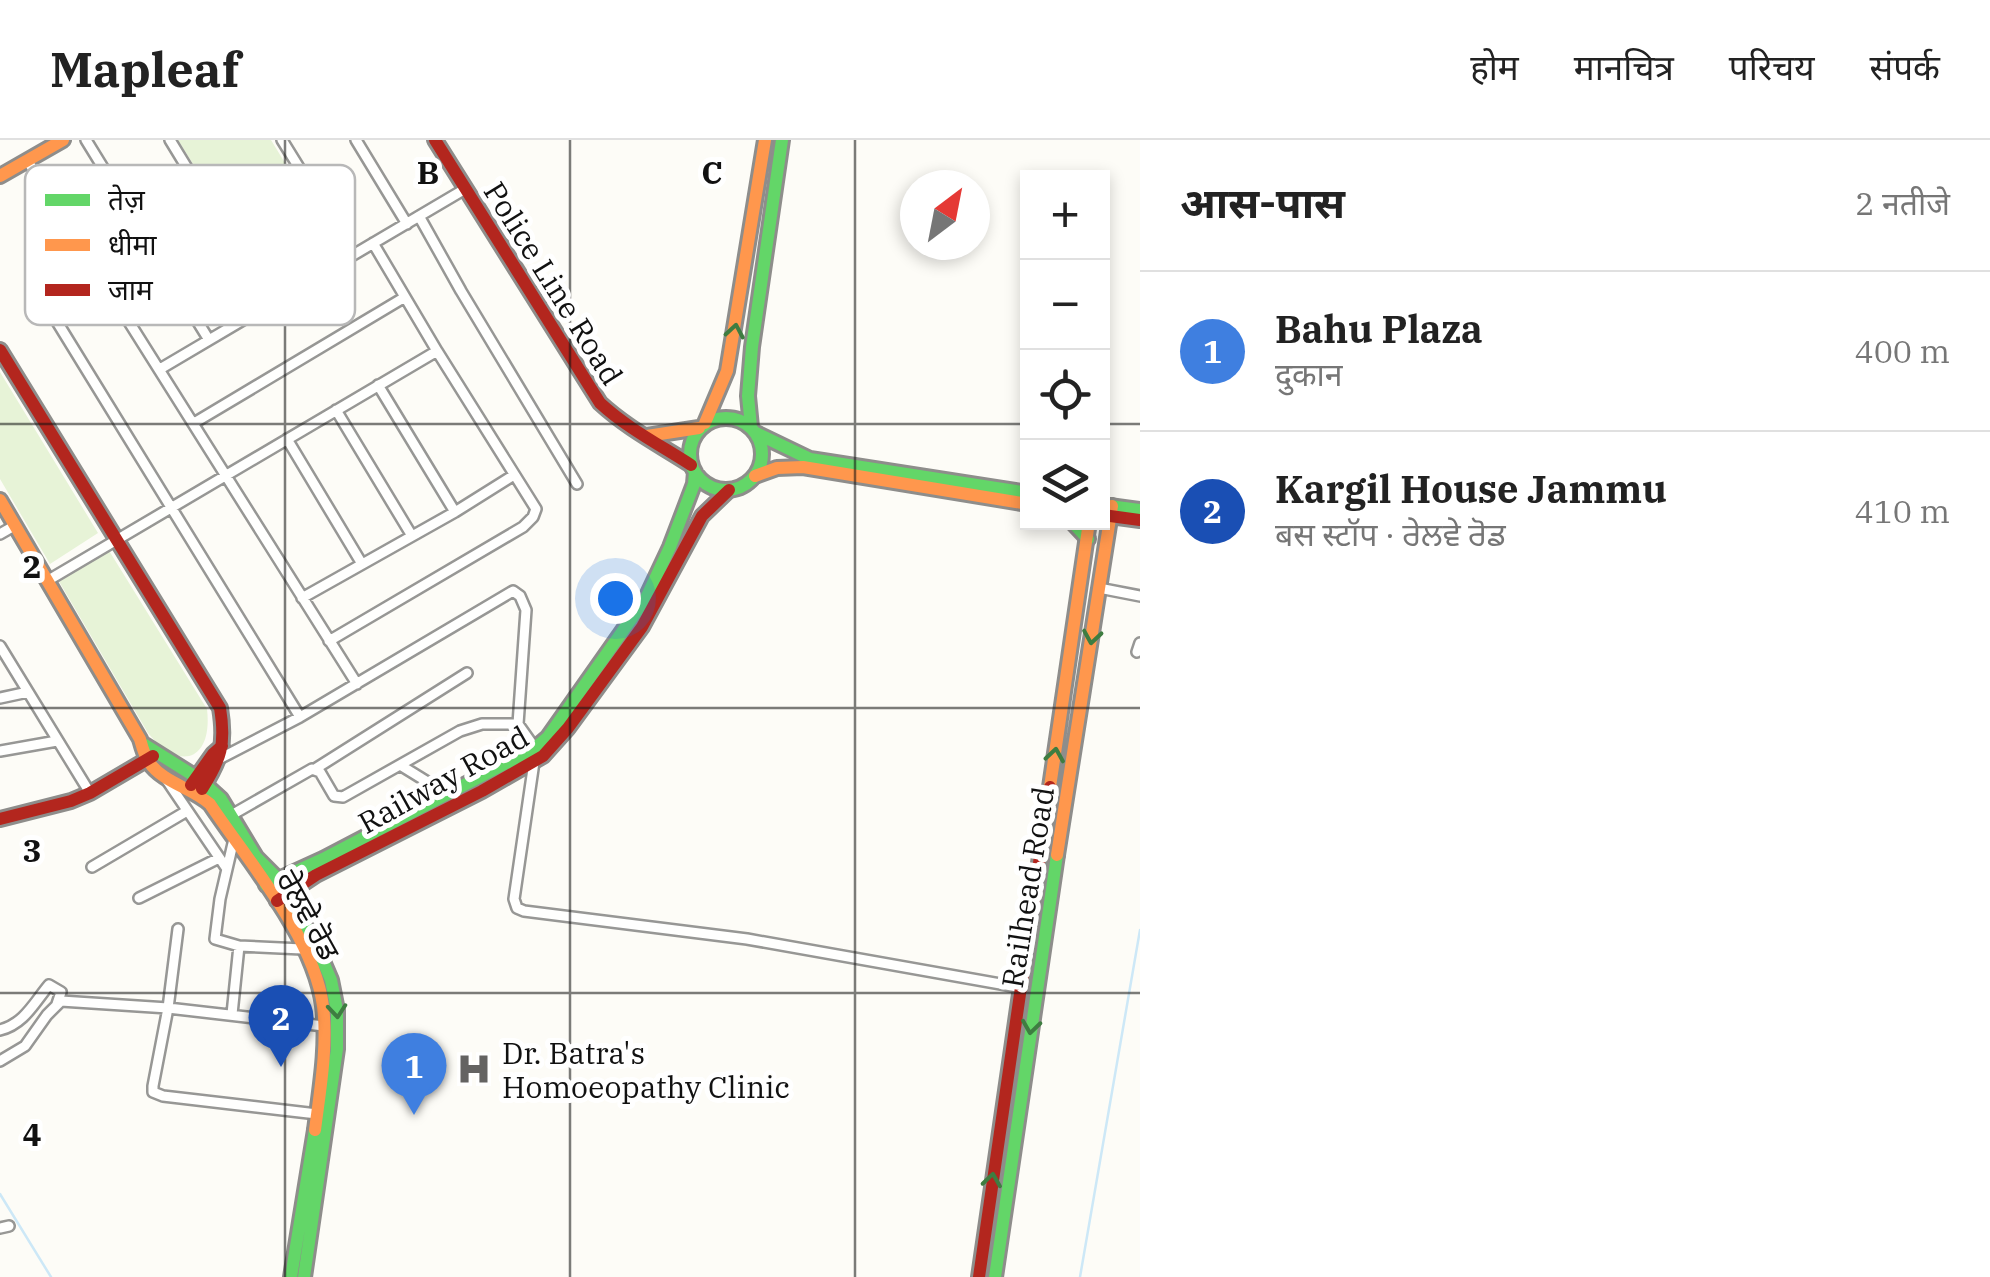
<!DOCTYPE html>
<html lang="hi">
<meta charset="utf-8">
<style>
body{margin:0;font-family:"IBM Plex Serif","Noto Sans Devanagari","Noto Sans Gurmukhi",serif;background:#f6f6f6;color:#222}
.controls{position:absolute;right:30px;top:30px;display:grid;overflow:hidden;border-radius:0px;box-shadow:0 5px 15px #0003}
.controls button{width:90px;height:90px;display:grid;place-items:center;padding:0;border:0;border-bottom:2px solid #e0e0e0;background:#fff;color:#222;font:50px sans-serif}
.compass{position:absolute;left:900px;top:30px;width:90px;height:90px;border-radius:50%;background:#fff;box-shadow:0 5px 15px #0003;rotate:32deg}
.you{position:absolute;left:615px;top:458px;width:35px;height:35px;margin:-25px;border:8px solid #fff;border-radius:50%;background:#1a73e8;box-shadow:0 0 0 15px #1a73e833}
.badge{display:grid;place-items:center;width:65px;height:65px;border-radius:50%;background:#1a73e8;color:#fff;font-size:32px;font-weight:700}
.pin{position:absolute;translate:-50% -82px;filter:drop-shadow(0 2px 5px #0008)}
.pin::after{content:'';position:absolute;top:52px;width:35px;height:30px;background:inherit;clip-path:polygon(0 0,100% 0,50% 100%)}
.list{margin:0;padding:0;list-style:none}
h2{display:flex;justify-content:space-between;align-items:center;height:130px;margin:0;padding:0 40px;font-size:42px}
h2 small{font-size:32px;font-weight:400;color:#767676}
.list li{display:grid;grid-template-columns:65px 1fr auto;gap:30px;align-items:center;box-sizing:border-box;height:160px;padding:0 40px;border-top:2px solid #e0e0e0}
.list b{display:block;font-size:38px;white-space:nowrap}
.list p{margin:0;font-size:32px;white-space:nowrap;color:#767676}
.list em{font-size:32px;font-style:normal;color:#767676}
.icon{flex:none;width:55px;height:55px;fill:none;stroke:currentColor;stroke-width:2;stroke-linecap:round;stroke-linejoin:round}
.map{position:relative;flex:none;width:1140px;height:1137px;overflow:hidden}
header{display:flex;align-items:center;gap:60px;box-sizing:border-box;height:140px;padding:0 50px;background:#fff;border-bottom:2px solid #e0e0e0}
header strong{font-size:48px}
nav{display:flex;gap:55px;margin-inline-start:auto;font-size:35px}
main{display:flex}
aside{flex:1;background:#fff}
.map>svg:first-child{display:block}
.green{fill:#e7f3d7}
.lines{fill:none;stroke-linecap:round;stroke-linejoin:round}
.stream{stroke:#cde8f7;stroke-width:2.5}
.street-casing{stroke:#979795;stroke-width:14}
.fast-casing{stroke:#8e8d8b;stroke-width:18}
.slow-casing{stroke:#8e8d8b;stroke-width:18}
.jam-casing{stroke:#8e8d8b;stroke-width:18}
.street{stroke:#fffffe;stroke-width:9}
.fast{stroke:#63d668;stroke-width:12}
.slow{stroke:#ff974d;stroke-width:12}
.jam{stroke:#b3261e;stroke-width:12}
.oneway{stroke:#3e7d41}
.grid{fill:none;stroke:#111;stroke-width:2.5;stroke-opacity:0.55}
.labels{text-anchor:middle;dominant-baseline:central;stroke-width:10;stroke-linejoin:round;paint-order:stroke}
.street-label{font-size:30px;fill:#111;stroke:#fff}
.poi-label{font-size:30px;fill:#111;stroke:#fff;text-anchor:start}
.key{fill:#fff;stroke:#b8b8b8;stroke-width:2.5}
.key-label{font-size:28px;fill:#111}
.grid-label{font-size:32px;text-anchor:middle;font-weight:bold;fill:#111;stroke:#fff;stroke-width:10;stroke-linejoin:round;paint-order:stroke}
</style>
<header>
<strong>Mapleaf</strong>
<nav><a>होम</a><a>मानचित्र</a><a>परिचय</a><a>संपर्क</a></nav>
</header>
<main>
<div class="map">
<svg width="1140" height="1137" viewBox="0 0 1140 1137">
<rect width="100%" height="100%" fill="#fdfcf7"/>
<path class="green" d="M178,0H271L338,110L270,148Z
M0,232L98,393L50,424L0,339Z
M108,409L207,569C213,620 180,633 148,593L57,438Z"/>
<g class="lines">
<path class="stream" d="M0,1054L51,1137
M1080,1137L1140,790"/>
<g class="street-casing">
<path id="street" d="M86,0L209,200
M170,0L270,164
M282,0L353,115
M356,0L407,84
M27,20L357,544
M419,76L461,151L577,344
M373,103L437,211
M43,159L300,577
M160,229L465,49
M378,245L455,372
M336,270L412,396
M194,283L405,157
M287,299L362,424
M0,394L14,386
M47,441L437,211L536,369L533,377L523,387L329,501
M1099,448L1140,456
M302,458L455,372L514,335
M0,506L90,653
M1137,512L1140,503
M0,558L28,552
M0,611L57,601
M221,618L300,577L513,451L520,456L526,470L518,584
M534,622L514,759L517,768L524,771L747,799L1023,848
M400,625L447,654
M315,629L467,533
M166,639L227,729
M228,677L312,629L320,632L334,656L343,657L460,591L482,584H518L535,608
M234,699L220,759L215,799L239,806L302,809
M92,727L187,671
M139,758L219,718
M232,874L239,806
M0,890C24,884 34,863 49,845L61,852L57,864
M0,921L25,906L47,875L61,861L168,868L178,789
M317,974L163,956L153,952V946L168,868L324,886
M0,1088L9,1086"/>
</g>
<g class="fast-casing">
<path id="fast" d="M690 314a36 36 0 1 1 72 0a36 36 0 1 1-72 0Z
M751,287L748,256L752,207L782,0
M756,293L810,319L1028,353
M1102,365L1140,370
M1072,382L1088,399
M145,605L199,639L221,659L256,717L278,739L288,753L319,812L331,840L337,870V909L304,1137
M266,745L323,719L535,608L548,597L646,458L670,407L694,344L695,332
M291,1137L315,990
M995,1137L1057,715"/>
</g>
<g class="slow-casing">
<path id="slow" d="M0,36L63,0
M705,283L727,231L765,0
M647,296L699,288
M755,336L777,328L803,327L1028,364
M0,360L140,599C142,606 144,615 149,622C162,642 192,648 210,664C248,721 314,797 323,866C328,907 320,950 315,990
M1050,647L1089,382
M1057,715L1112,366"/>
</g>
<g class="jam-casing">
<path id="jam" d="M435,0L600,263C627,288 660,305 691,325
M0,210L220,568C226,604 221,619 202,649
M1103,375L1140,380
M191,645L213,614L222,606
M0,679L71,661L90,653L153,616
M277,761L316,735L482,651L543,616L568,588L642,487L702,376L729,350
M979,1137L1050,647"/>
</g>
<use href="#street" class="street"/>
<use href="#fast" class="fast"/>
<use href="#slow" class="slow"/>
<use href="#jam" class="jam"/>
</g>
<defs><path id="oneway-chevron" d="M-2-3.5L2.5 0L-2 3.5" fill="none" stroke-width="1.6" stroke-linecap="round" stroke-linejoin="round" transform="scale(2.5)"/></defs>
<g class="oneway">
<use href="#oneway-chevron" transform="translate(735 191) rotate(-80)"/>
<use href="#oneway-chevron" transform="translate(1092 497) rotate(99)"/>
<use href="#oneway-chevron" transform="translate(1055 615) rotate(-81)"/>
<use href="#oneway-chevron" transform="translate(337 871) rotate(85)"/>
<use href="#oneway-chevron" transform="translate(1031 887) rotate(98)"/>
<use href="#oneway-chevron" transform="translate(992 1040) rotate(-82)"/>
</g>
<path class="grid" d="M285,0V1137M570,0V1137M855,0V1137M0,284H1028M1102,284H1140M0,568H1140M0,853H1140"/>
<defs>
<g id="hospital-bare" transform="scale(2.7)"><path d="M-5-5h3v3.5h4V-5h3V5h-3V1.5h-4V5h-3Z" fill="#646362" stroke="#fff" stroke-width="2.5" paint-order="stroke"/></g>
</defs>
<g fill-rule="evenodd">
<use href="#hospital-bare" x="474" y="929"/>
</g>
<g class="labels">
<g class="street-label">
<text transform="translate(554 143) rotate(58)">Police Line Road</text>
<text transform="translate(443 639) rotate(-29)">Railway Road</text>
<text transform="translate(1027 747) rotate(-81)">Railhead Road</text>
<text transform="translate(309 775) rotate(61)">ਰੇਲਵੇ ਰੋਡ</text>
</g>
<g class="poi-label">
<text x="502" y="912">Dr. Batra's<tspan x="502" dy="34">Homoeopathy Clinic</tspan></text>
</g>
</g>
<rect x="25" y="25" width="330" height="160" rx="15" class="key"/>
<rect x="45" y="54" width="45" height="12" fill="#63d668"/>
<rect x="45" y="99" width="45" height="12" fill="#ff974d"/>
<rect x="45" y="144" width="45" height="12" fill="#b3261e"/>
<g class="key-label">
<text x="108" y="70">तेज़</text>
<text x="108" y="115">धीमा</text>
<text x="108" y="160">जाम</text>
</g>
<g class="grid-label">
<text x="428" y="44">B</text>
<text x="712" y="44">C</text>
<text x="32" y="438">2</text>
<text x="32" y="722">3</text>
<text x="32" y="1006">4</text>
</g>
</svg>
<div class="controls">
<button>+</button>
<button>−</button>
<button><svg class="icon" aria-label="locate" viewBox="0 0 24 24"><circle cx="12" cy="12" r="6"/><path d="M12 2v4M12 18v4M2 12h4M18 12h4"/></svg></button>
<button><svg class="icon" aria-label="layers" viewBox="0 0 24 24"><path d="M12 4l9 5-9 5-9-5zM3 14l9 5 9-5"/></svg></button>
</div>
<svg class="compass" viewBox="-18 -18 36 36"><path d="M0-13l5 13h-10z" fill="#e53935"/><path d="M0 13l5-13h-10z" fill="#767676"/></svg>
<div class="you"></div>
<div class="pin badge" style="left:414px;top:975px;background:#3f7fe0">1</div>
<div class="pin badge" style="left:281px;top:927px;background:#1a4fb4">2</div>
</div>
<aside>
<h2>आस-पास<small>2 नतीजे</small></h2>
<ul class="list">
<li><span class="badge" style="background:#3f7fe0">1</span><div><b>Bahu Plaza</b><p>दुकान</p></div><em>400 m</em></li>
<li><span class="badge" style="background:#1a4fb4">2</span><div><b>Kargil House Jammu</b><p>बस स्टॉप · ਰੇਲਵੇ ਰੋਡ</p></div><em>410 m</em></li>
</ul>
</aside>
</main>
